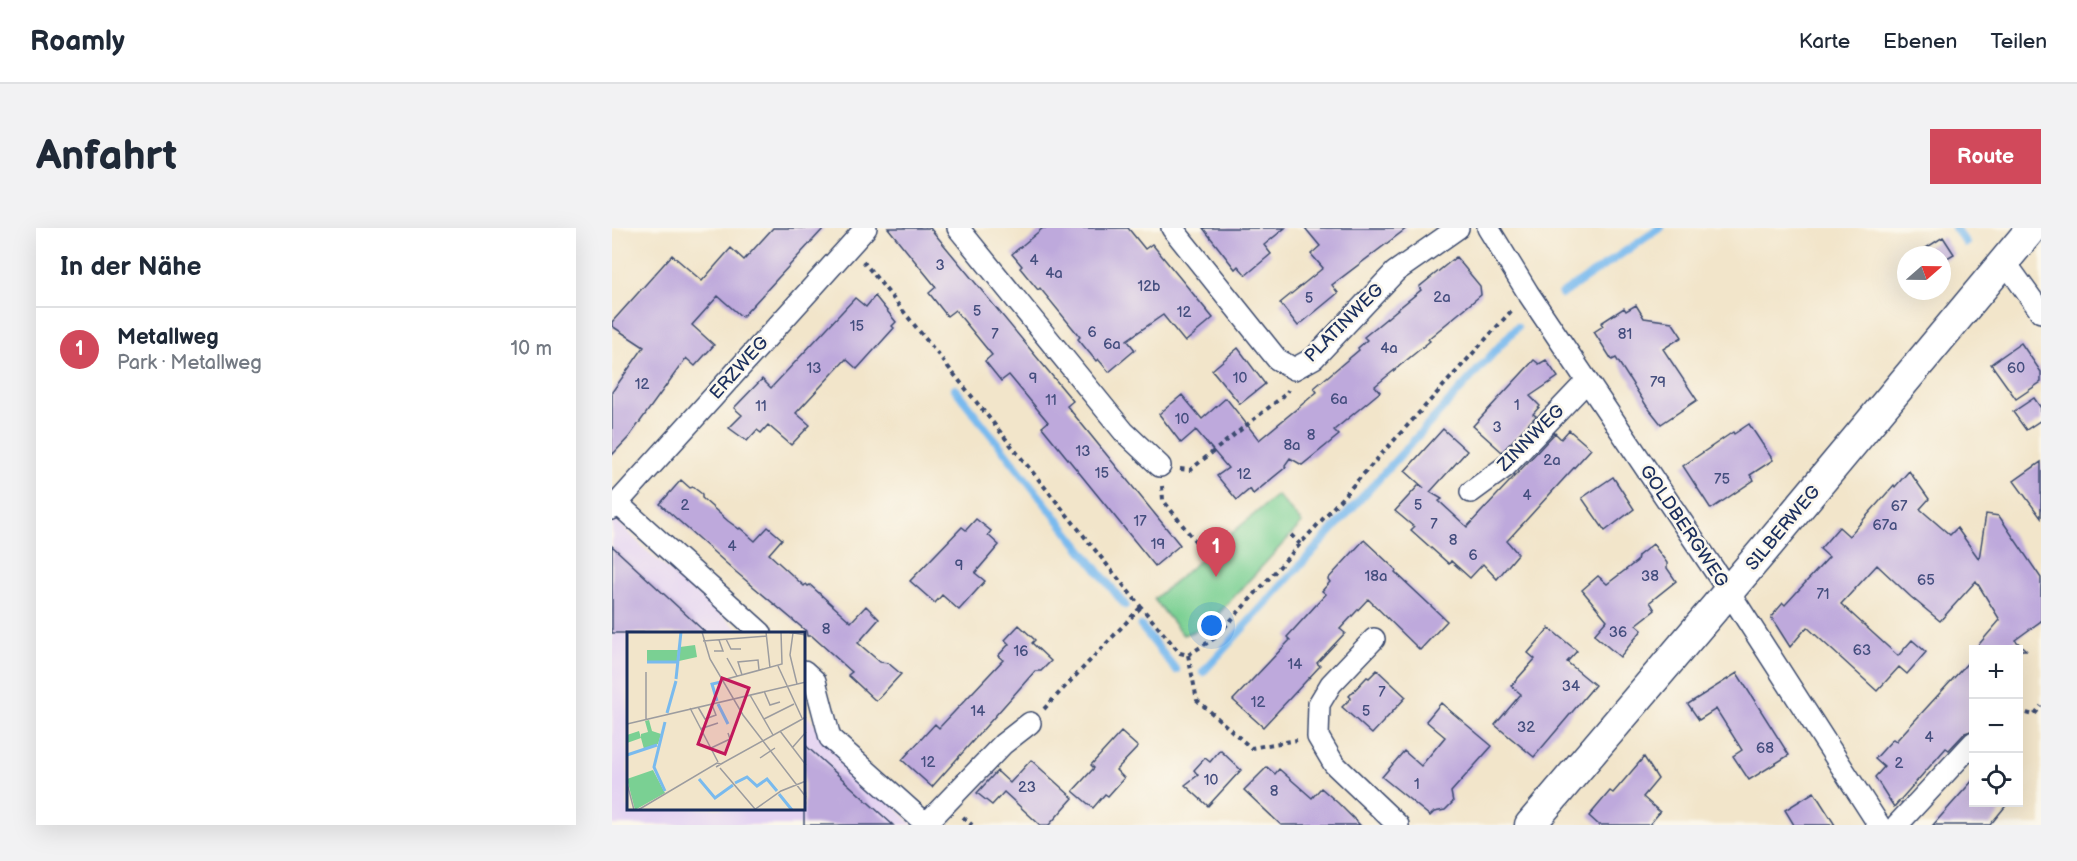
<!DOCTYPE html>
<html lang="de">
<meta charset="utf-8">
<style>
body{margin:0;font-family:"Balsamiq Sans",sans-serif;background:#f2f2f3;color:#1f2937}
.controls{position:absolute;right:18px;bottom:18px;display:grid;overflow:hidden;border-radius:0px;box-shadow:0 6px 24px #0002}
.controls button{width:54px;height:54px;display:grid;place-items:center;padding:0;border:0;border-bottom:2px solid #e0e1e3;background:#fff;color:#1f2937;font:30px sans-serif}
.compass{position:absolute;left:1285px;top:18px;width:54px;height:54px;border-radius:50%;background:#fff;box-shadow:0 6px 24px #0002;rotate:70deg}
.you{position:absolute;left:600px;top:398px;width:21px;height:21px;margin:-15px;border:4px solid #fff;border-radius:50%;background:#1a73e8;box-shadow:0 0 0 9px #1a73e833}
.badge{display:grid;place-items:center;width:39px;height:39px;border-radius:50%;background:#d1495b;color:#fff;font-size:20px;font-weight:700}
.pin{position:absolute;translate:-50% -50px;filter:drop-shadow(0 2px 3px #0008)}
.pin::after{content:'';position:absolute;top:32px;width:21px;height:18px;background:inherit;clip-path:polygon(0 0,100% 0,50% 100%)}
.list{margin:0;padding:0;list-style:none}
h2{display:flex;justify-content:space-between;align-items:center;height:78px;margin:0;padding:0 24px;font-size:26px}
h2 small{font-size:20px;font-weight:400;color:#747a83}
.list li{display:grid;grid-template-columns:39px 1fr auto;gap:18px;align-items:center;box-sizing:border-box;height:84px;padding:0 24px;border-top:2px solid #e0e1e3}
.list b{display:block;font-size:22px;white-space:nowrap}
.list p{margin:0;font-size:20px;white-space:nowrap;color:#747a83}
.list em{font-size:20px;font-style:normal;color:#747a83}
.icon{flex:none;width:33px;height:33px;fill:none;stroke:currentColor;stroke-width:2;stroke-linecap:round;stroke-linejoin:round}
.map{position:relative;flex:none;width:1429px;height:597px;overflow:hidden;border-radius:0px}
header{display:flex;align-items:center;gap:36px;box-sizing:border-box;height:84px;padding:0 30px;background:#fff;border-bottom:2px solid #e0e1e3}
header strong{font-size:28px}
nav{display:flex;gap:33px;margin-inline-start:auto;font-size:21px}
.intro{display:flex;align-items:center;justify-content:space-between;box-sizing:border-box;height:144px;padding:0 36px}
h1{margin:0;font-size:42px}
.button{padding:15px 27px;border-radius:0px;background:#d1495b;color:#fff;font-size:21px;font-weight:700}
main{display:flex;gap:36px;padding:0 36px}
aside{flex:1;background:#fff;border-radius:0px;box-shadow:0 6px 24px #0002}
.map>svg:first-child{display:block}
.built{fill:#e4d3f2}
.green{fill:#7ad093;stroke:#4a8078;stroke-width:1.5}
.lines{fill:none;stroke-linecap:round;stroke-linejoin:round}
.stream{stroke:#79baee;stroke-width:8}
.building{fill:#bea9dc}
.street-casing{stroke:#3b4a6e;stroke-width:24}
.secondary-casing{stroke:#3b4a6e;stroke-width:33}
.path{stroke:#3b4a6e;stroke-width:4;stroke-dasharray:4.5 4.5;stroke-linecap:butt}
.street{stroke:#fff;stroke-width:21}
.secondary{stroke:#fff;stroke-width:30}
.labels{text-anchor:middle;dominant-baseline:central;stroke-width:5;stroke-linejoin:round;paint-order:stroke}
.number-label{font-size:15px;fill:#444e7e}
.street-label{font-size:18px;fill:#1b2f5e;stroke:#fbf7ec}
.inset-river{fill:none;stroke:#79baee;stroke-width:3}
.inset-road{fill:none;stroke:#9c9c9f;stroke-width:1.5}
.view{fill:#c2185b;fill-opacity:0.15;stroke:#c2185b;stroke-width:3}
.inset-edge{fill:none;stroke:#1b2f5e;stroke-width:3}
</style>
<header>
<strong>Roamly</strong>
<nav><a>Karte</a><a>Ebenen</a><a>Teilen</a></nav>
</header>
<div class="intro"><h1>Anfahrt</h1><a class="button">Route</a></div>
<main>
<aside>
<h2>In der Nähe<small></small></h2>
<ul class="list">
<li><span class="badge">1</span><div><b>Metallweg</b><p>Park · Metallweg</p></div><em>10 m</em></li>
</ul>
</aside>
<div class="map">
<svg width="1429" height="597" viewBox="0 0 1429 597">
<rect width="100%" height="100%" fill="#fbf7ec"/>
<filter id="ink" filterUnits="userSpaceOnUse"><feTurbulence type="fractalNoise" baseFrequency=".0167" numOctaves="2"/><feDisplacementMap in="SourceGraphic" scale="12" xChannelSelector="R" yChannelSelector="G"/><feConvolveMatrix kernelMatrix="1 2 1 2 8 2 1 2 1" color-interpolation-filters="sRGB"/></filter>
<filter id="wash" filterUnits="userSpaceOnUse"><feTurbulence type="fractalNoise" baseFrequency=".008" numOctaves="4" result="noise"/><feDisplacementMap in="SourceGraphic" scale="24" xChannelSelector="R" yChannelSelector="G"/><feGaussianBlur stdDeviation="1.35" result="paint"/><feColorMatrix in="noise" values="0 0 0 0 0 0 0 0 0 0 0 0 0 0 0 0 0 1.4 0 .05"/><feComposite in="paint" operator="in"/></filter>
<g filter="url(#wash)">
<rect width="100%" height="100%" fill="#f2e5ca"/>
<path class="built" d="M0,287L33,321L131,405H16V580H192V485L301,597H0Z"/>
<path class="green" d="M665,267L690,295L594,399L571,407L542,371Z"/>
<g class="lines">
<path class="stream" d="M1343,0L1354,15
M950,66L1048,0
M343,161L513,377
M529,398L564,442
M591,444L905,99"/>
</g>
<g id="blocks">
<path class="building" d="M161,0H212L130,89L106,68L80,97L102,117L83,138L74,130L17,209L0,227V164L32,119L0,98V94L60,27L90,53L119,20L132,32Z
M276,0H318L461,173L455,178L568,317L543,338L430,199L436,194L397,147L389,153L373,133L380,127L362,105L343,82L335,88L317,65L324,59Z
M431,0H516L533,21L540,16L601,90L573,114L551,87L515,112L523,122L497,144L486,131L484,133L466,111L468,109L428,60L426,62L408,40L410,38L400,26Z
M591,0H673L652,17L659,26L634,47L626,38L623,41Z
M693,0H795L720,57L726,65L686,98L668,75L711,40L699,26L708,18Z
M1331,9L1342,26L1330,33V27H1303Z
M844,29L868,58L869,67L816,111L818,113L763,158L768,164L722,202L727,207L690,237L678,230L673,237L674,239L641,266L638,261L625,272L605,248L616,240L584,202L569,215L547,186L570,167L590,191L614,170L647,212L705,164L702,160L747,122L746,120L755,112L752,109L809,62L807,59Z
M263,68L284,94L280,98L282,100L245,141L234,131L184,185L198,197L179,217L156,197L149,205L145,202L135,213L117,200L130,187L122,180L150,151L159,160L243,70L254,79Z
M1024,77L1032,90L1060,94L1070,109L1051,121L1085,172L1049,196L1034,177L1004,130L1000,132L982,104L991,98L989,95L1012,80L1014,83Z
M1409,115L1429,144V154L1404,171L1379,136Z
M626,120L653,156L628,176L600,142Z
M922,132L927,136L934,132L946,149L918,168L928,178L921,186L924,188L890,224L861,198Z
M1422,170L1429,180V192L1414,202L1401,184Z
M1137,196L1161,232L1138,247L1142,252L1099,281L1071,238L1121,204L1122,206Z
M831,201L855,223L818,264L830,271L827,273L855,299L943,205L949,211L957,202L979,221L895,313L906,326L885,351L871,336L858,350L839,333L837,336L799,302L802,299L783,283L807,257L812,260L793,243Z
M1429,234V290L1402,253Z
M1297,243L1317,271L1308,281L1338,307L1345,300L1367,331L1374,286L1387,288L1429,350V393L1403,412L1414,422H1362L1388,392L1364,353L1328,393L1299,369L1265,337L1229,376L1286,428L1300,412L1314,424L1295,446L1287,439L1265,463L1195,399L1178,419L1159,389L1171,375L1173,377L1217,329L1208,321L1227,299L1237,308L1282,257L1283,259Z
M1001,249L1022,281L993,303L970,270Z
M69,252L78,260L81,259L90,266V270L116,293L127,301L128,300L143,313L156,299L170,311L157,326L192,358L194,356L196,358L198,357L239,394L254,378L267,391L246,415L268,434L276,435L289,446L264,473L236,447L240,444L200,408H195L194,403L124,344L48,276Z
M364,291L379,303L376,307L387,317L363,345L373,353L347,382L330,367L323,375L298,353L350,299L354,302Z
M752,312L784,342L783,344L835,393L808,422L756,371L728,401L733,405L705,435L708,438L651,499L621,472L678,412L675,409L714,366L710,363L718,354L716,351Z
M1041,316L1055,335V340L1064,353L1038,374L1043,382L1024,397L1030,402L1008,429L982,407L995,392L970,362L986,348L995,356L1025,333L1026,328Z
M0,318L94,405H0Z
M407,397L423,412L420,415L439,433L429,443H423L320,559L290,532L323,496L327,500L391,432L386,428L397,416L393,412Z
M937,400L965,423L955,434L983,457L922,529L883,497L909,466L899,458L923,431L916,425Z
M1362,428V502L1353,505L1337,522L1334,520L1282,579L1263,549L1272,539L1263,531L1281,511L1284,513Z
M765,442L794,469L760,506L730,479L739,470L737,468L755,449L757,450Z
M1125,445L1177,527L1137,552L1121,528L1130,522L1104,481L1087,492L1076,476Z
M829,475L880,518L839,564L841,574L833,582L822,584L818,588L770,549L792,523L809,538L833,509L814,493Z
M509,504L526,519L504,542L512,550L496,568L493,566L481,580L461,563L482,540L479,537Z
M192,516L281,597H192Z
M608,522L629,542L596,578L573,557L586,547L582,542L593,530L598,534Z
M1032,529L1046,551L1031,569L1048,584L1037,597H987L977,588L998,563L1001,565Z
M419,532L461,570L437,597H428L392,564L380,577L365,565L385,543L398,555Z
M655,539L663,546L667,541L700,570L709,560L726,575L748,597H669L632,562Z
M1362,551V574H1397L1378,597H1321Z
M1202,564L1223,597H1182L1173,582Z"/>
</g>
</g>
<g filter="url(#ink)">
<use href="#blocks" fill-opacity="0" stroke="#3b4a6e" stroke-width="1.5"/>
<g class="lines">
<g class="street-casing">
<path id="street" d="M346,0L512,204L548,238
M560,0L665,131L682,141L702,130L783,44L846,0
M876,0L916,65L1117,364L1267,597
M1393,34L1429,84
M859,264L893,239L975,153
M5,275L149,405
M0,281L254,0
M762,411L719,456L707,476L706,509L722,536L786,597
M192,443L203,453L218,510L314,596L391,516L418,495
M1285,597L1362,514"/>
</g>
<g class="secondary-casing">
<path id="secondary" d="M918,597L1151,323L1420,0"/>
</g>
<path class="path" d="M251,33L529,379L568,425L576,427L603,410L901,81
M568,241L578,242L675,165L676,162
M550,258L551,272L594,327
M679,307L688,316
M576,427L585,472L639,520L685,512
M432,481L529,379
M1406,483L1422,487L1429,478
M351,589L360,597"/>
<use href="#street" class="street"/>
<use href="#secondary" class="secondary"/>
</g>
</g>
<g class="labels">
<g class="number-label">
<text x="422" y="32">4</text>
<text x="328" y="37">3</text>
<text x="442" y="45">4a</text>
<text x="537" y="58">12b</text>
<text x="830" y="69">2a</text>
<text x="697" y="70">5</text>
<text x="365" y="83">5</text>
<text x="572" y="84">12</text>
<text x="245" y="98">15</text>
<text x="480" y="104">6</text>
<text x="383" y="106">7</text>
<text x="1013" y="106">81</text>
<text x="500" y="116">6a</text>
<text x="777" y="120">4a</text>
<text x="202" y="140">13</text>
<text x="1404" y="140">60</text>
<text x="421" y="150">9</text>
<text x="628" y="150">10</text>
<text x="1046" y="154">79</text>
<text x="30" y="156">12</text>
<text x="727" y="171">6a</text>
<text x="439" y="172">11</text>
<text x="905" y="177">1</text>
<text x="149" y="178">11</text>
<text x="570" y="191">10</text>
<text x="885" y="199">3</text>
<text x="699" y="207">8</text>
<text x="680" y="217">8a</text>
<text x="471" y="223">13</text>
<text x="940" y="232">2a</text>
<text x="490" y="245">15</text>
<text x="632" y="246">12</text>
<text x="1110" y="251">75</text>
<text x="915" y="267">4</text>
<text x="73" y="277">2</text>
<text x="806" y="277">5</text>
<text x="1287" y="278">67</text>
<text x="528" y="293">17</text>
<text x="822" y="296">7</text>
<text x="1273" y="297">67a</text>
<text x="841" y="312">8</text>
<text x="546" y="316">19</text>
<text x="120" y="318">4</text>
<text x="861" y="327">6</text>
<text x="347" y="337">9</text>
<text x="764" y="348">18a</text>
<text x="1038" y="348">38</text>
<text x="1314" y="352">65</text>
<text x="1211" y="366">71</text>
<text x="214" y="401">8</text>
<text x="1006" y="404">36</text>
<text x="1250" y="422">63</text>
<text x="409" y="423">16</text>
<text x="683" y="436">14</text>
<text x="959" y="458">34</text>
<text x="770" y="464">7</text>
<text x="646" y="474">12</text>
<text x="366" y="483">14</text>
<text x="754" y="483">5</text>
<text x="914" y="499">32</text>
<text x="1317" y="509">4</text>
<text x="1153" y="520">68</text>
<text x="316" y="534">12</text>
<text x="1287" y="535">2</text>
<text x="599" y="552">10</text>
<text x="805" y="556">1</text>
<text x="415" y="559">23</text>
<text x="662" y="563">8</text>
</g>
<g class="street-label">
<text transform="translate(732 95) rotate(-45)">PLATINWEG</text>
<text transform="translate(127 140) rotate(-48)">ERZWEG</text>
<text transform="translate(919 210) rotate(-45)">ZINNWEG</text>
<text transform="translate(1072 298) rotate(56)">GOLDBERGWEG</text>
<text transform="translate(1171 300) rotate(-50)">SILBERWEG</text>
</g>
</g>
<g transform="translate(15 404)">
<rect width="178" height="178" fill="#f2e5ca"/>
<path d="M68,13L70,25L52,29L53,15ZM20,18H51L50,29H20ZM22,88L25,99L34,102L31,112L17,117L14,106L0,111V103L12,99L14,106V102L21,100L18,89ZM26,138L38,161L8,178L0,147Z" fill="#7ad093"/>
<path class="inset-river" d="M20,30H50M49,47L54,0M90,69L85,52L94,50M91,72L101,92M40,81L49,49M38,90L27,135L38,159M0,123L30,113M72,147L88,166L106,153M108,151L120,145L130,154L140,147L150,159M152,162L165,178"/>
<path class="inset-road" d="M75,0L83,27L116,83L179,165M139,0L143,36M160,0L179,3M166,1L163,23L170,52M99,7L104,17H114M76,9L140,4M87,19H96L92,8M100,26L110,44M151,34L175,86M115,43L111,30L131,28L132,38M96,48L155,32L154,0M137,59L143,73L153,70M123,63L146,103M71,75L78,87L89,83L85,73M63,76L91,130M137,87L167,72M19,88V40M0,92L179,50M73,97L91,91M153,99L179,133M84,116L103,107L101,101M165,116L179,100M133,126L148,116M94,132L179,85M93,136L128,177M0,151L7,178M11,178L90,131L94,132L89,135M127,178L154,159L179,149"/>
<path class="view" d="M95,46L122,56L98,122L71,112Z"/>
<rect width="178" height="178" class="inset-edge"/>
</g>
</svg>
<div class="controls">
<button>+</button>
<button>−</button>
<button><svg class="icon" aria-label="locate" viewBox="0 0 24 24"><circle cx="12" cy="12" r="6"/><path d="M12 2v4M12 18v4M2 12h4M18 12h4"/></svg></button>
</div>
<svg class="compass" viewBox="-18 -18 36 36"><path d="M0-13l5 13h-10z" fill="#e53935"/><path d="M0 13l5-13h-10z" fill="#747a83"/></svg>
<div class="you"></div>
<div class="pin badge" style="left:604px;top:349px">1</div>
</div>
</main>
